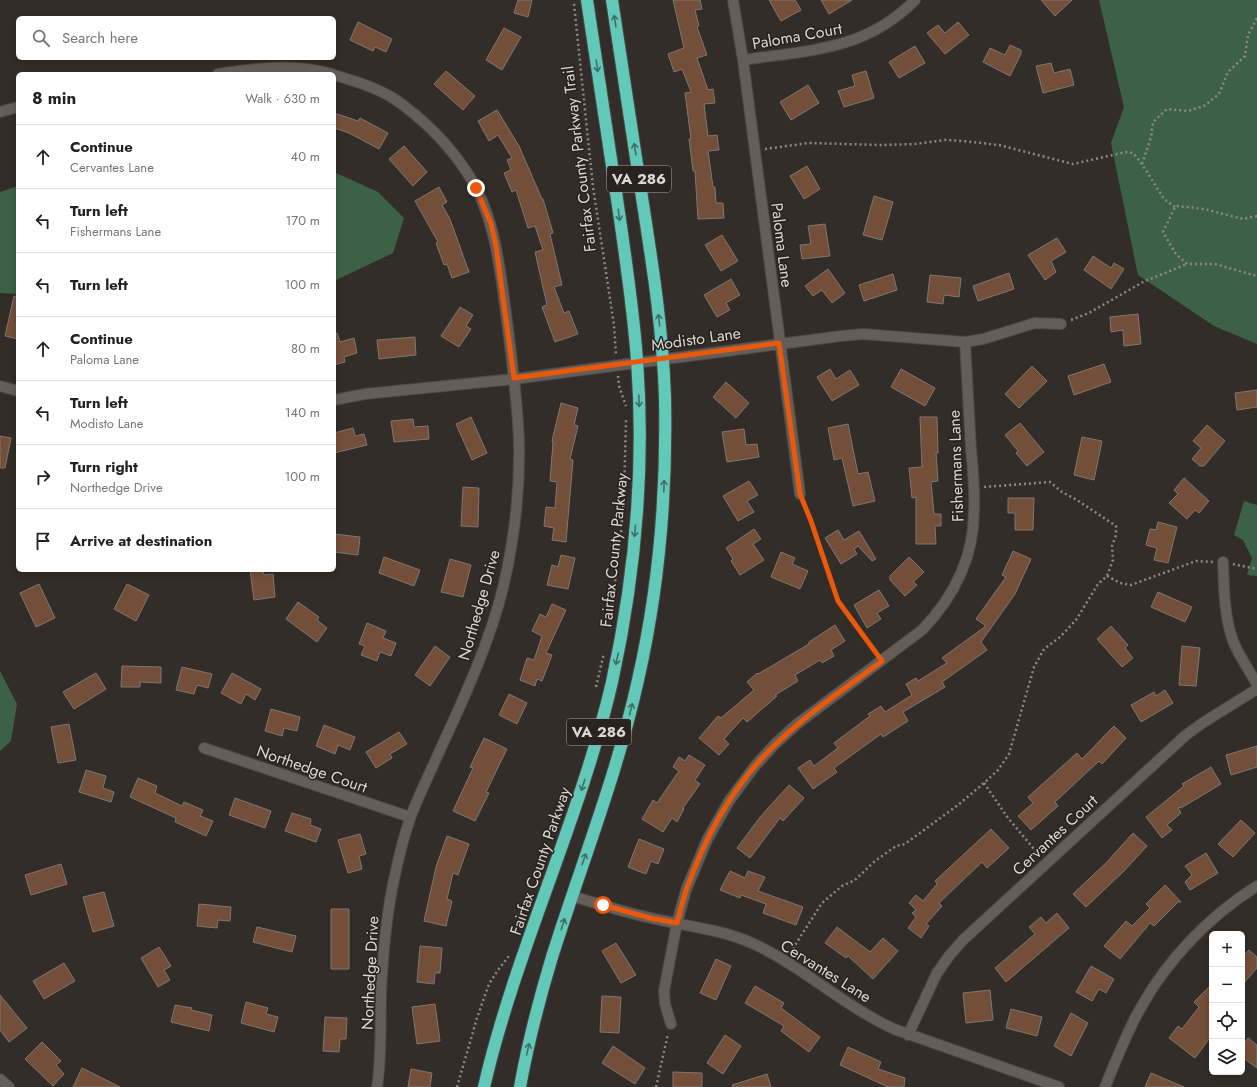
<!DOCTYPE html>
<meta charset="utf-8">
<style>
body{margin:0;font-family:Jost,sans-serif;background:#f2f2f2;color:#222}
.controls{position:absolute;right:12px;bottom:12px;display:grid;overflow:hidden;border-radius:6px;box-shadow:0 2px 6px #0003}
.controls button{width:36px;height:36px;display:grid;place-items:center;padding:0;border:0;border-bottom:1px solid #e0e0e0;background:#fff;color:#222;font:20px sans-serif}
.stop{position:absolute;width:12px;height:12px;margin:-9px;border:3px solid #ea580c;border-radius:50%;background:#fff}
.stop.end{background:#ea580c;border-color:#fff;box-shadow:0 1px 4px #0008}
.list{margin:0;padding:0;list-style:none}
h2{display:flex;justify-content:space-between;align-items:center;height:52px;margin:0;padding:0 16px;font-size:17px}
h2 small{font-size:13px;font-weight:400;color:#767676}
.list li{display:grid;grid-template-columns:26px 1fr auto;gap:12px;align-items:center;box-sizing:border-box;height:64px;padding:0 16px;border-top:1px solid #e0e0e0}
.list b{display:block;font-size:15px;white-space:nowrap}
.list p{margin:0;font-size:13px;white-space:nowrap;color:#767676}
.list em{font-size:13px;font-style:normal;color:#767676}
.icon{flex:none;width:22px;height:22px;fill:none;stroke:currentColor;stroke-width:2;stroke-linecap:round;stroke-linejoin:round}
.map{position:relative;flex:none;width:1257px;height:1087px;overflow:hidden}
.search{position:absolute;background:#fff;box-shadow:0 2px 6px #0003;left:16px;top:16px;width:320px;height:44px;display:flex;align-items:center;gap:10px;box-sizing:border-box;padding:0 14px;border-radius:6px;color:#767676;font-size:15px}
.panel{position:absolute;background:#fff;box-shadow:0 2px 6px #0003;left:16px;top:72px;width:320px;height:500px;border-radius:6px}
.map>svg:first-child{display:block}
.forest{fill:#3d6147}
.building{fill:#734f39;stroke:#7f7772}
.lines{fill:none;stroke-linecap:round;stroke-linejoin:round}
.street-casing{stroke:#4c4843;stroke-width:12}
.highway-casing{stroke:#4c4843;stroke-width:14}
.path{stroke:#8d8984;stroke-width:2.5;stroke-dasharray:2 3;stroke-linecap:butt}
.street{stroke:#655e58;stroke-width:10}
.highway{stroke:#61c8ba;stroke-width:12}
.oneway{stroke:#426d64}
.route{stroke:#ea580c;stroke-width:5}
.labels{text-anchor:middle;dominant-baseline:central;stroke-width:3;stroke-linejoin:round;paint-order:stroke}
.shield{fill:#28231e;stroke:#a5a29d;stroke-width:1}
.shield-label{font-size:15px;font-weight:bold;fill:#dbd8d4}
.street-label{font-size:16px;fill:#dbd8d4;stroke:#28231e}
</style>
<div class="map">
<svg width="1257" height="1087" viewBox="0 0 1257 1087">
<rect width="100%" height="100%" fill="#322d28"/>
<path class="forest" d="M1099,0H1257V344L1214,326L1138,275L1111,143L1124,107Z
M334,172L378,192L404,218L393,253L334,281Z
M15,187H18V294L0,293V192Z
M1244,501L1257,505V576L1247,575L1252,558L1243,540L1234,535Z
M0,671L17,704L11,741L0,751Z"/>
<path class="building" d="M518,0H532L528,17L514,13Z
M673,0H700L702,9L695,10L699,26L697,27L707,55L697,58L708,90L713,89L715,103L704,104L708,136L717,135L719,150L708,151L713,187H715L716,203H723L724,218L698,219L695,171H693L689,139H691L685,93L691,92L682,69L674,72L668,54L684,48Z
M769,0H795L801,10L781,21Z
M821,0H852L829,14Z
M1041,0H1072L1055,16Z
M358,22L392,39L386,52L375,47L373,51L350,40Z
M958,22L969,35L945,54L927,33L938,25L945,33Z
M504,28L521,37L502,70L486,60Z
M1010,45L1021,50V54L1010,76L983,62L990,48L1005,55Z
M915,46L925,63L899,78L889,62Z
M1051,63L1054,73L1070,69L1074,85L1043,93L1036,66Z
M446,71L475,96L463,110L434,84Z
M866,71L874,98L844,107L838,91L855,86L852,75Z
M808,85L819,103L791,120L780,102Z
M497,110L519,146L542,199H543L553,233L550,234L562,285L554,287L564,313L569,311L578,334L555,342L542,307L547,305L535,252L543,250L535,226L528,228L516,190L512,192L504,173L511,170L507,160L512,158L498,135L489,141L478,121Z
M334,113L358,121L360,118L388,133L379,149L349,133L334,128Z
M404,146L427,172L413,186L389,159Z
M807,166L820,189L804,199L790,176Z
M439,187L447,202L442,205L450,219L469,272L452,278L447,264L444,265L436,243L438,242L415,201Z
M874,196L893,202L882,240L863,235Z
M825,224L830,256L802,259L800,245L811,244L808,226Z
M722,235L738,261L721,271L705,245Z
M1057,238L1066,252L1051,261L1056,272L1045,280L1028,255Z
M1093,256L1111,268L1114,263L1124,269L1111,289L1084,270Z
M828,269L845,293L832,303L822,290L813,296L805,286Z
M1009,273L1014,289L978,301L973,286Z
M893,274L897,290L864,301L859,285Z
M930,275L961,278L959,297L944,295L943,304L927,302Z
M731,279L740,295L726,303L730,310L717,317L704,295Z
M14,296L18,297V339L5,336Z
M460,307L473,315L466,326L471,329L459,347L441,336Z
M1138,314L1141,344L1124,346L1123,330L1111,332L1110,317Z
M337,333L340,342L354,338L357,353L344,357L345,362L334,365V334Z
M415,337L416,355L379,359L377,340Z
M1104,364L1111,382L1074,395L1068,376Z
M1032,366L1047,381L1019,408L1005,394Z
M830,369L836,379L850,370L859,385L832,401L817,377Z
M901,369L935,388L925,406L891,387Z
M726,382L749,403L736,418L713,397Z
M1257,390V407L1237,410L1235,393Z
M561,403L578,408L574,425L578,426L570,459L573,460L566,542L552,540L554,528L544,526L546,507L555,508L557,482L550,481L553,442L552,441Z
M471,417L487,453L472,460L456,424Z
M920,417H937L938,453H936L938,481L931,482L934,514H941V526H935L936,544H916V497L912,498L909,468L922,467Z
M413,419L414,427L428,426L429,439L394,442L391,421Z
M1020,423L1044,452L1027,466L1016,453L1018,451L1005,435Z
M848,424L858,474L868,472L875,501L853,506L842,458L834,460L828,428Z
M1207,425L1225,441L1204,466H1200L1192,459L1201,448L1193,441Z
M353,428L355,436L364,434L367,445L334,453V433Z
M744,429L746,445L757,444L759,457L727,462L722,432Z
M0,436L11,438L5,468H0Z
M1082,437L1102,441L1094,480L1074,475Z
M1184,478L1209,501L1199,513L1195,510L1187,519L1169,503L1178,494L1174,490Z
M749,481L758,495L747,501L754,512L738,521L723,496Z
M463,487L479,488L478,527L461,526Z
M1008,498H1034L1033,530H1015V513H1008Z
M1158,522L1177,527L1168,563L1154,560L1157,548L1146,545L1150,529L1156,530Z
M754,529L761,539L753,544L764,560L740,575L731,561L733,559L726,548Z
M838,530L844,540L859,531L876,559L872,561L858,546L854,549L857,554L841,564L825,538Z
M334,534L360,537L358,555L334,552Z
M1013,551L1031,559L1015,594L981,642L987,650L942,682L945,687L903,712L908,721L883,737L881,734L834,768L837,772L813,789L798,768L810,760L814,766L838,748L834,743L870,716L868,714L881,706L885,712L912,695L906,684L916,678L918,681L947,663L942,658L986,626L976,619L1006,577L1002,575Z
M781,552L795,558L792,564L808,571L800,589L771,577Z
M561,555L575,558L568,589L547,585L552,565L558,567Z
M384,557L420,570L414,586L379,573Z
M909,557L924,572L913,582L917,585L905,596L890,580V576Z
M450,559L471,565L463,597L441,592Z
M250,570H263L264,575L273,574L275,597L254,600Z
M39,584L55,618L36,627L20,593Z
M127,584L149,595L136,621L114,609Z
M879,590L889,606L877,613L881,619L867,628L854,605Z
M1158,592L1192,607L1185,622L1151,607Z
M298,602L319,617L317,620L327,628L317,642L286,619Z
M552,604L566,610L546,653L552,655L542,681L537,679L535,686L520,680L527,658L534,660L542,636L532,631L540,614L546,617Z
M367,623L386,631L383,638L396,643L391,656L380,652L377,661L361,655L365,646L359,644Z
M835,625L845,641L831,650L834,656L822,663L820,660L795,675L798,681L775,695L777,696L747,722L743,718L724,739L729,744L719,755L699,738L718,716L721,718L754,690L747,682L757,673L758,674L809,644V642Z
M1111,626L1128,645L1125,648L1133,658L1122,667L1097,639Z
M435,646L450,657L430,686L415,675Z
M1182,646L1200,648L1196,686L1179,685Z
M122,666L161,667V683L140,682V687H121Z
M182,667L212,674L208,688L197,685L194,694L176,690Z
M96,673L106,689L74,709L63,692Z
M232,673L261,689L255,700L246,694L241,704L221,693Z
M1165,690L1173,703L1141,722L1131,705L1154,692L1156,696Z
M509,694L527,703L517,724L499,715Z
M271,709L300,717L297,731L284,728L282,736L265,731Z
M69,724L76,760L58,763L51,727Z
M324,725L355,737L350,750L338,745L335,754L316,746Z
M1114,726L1126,738L1102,764L1099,761L1055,802L1058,806L1031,830L1018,816L1033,803L1028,797L1077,753L1082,759Z
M399,732L407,744L390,754L392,758L376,768L366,752Z
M484,738L507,749L486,792L489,793L475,821L453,811L473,768L470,767Z
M1257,746V767L1231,775L1226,755Z
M689,755L705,765L695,780L700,784L683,808L684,809L677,822L672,818L663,832L642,819L653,800L657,803L679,771L673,767L679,757L685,761Z
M1211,767L1221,784L1181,808L1179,807L1178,808L1181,813L1167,825L1172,830L1162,838L1146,817L1184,786L1182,784Z
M86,770L106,776L103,788L114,792L111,802L79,792Z
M138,778L157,786L155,793L182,806L184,802L203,810L200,816L213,821L206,836L175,822L176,818L130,797Z
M789,785L804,798L783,821L780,818L750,858L737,848L761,816Z
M235,798L271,811L265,828L229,815Z
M292,813L311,819L310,825L321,829L316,842L285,831Z
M1241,820L1255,833L1233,857L1218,844Z
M991,829L1009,848L987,868L982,862L939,903L942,906L926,924L929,926L921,938L908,928L916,917L912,913L916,910L909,903L916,895L923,901L937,884L935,881Z
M1133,833L1147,846L1124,871L1086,907L1073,894L1107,862Z
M360,834L366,854L359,856L362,869L348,873L338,840Z
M447,836L469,844L458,875L453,873L447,899L452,901L446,926L424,921L436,867Z
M639,839L664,849L658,864L651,861L646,874L628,867Z
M1206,853L1218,873L1190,890L1185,882L1192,875L1185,866Z
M61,864L67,884L31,895L25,875Z
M730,871L745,878L748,871L765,877L758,891L803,907L796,925L763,913L766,904L741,895L740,898L720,890Z
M1165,885L1181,902H1178L1154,926L1150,923L1120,959L1104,946L1126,921L1132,926L1150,908L1146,904Z
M104,892L114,926L93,932L83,897Z
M199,904L231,907L230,921L218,920L217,928L197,926Z
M331,909H349V969H331Z
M1057,913L1069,928L1006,982L995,968L1035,934L1029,927L1041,917L1046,923Z
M257,927L296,936L292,952L253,942Z
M837,927L870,952L883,938L898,951L873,979L848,956L846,958L825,943Z
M616,943L636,975L621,983L602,951Z
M420,946L442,948L440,973H435L434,984L417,982Z
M159,947L171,966L164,970L170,980L158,987L141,958Z
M1249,950L1257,957V968L1242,985V957Z
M716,959L731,966L716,1000L700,993Z
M64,963L75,981L44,999L33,981Z
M1091,966L1114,979L1106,993L1099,989L1092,1001L1076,992Z
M1212,984V1035L1195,1058L1169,1038L1178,1026L1182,1029L1199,1007L1194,1002Z
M755,986L784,1003L781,1008L820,1037L809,1052L781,1031L784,1026L745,1003Z
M990,990L993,1020L966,1023L963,993Z
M0,995L27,1028L9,1042L0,1030Z
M602,996L621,997L619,1033L600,1032Z
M246,1002L268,1008L266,1014L278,1017L274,1032L241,1023Z
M435,1004L440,1041L417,1044L412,1007Z
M175,1005L192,1008L191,1010L212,1015L209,1031L171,1022Z
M1011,1009L1042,1017L1037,1036L1006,1028Z
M1071,1013L1088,1023L1071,1056L1054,1046Z
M325,1017L347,1018L346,1039H340L339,1052L323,1051Z
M725,1035L741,1046L723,1074L707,1063Z
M1248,1038L1257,1045V1068L1242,1057V1047Z
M42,1042L61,1061L56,1065L64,1074L53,1086L25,1059Z
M613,1046L645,1068L635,1084L602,1063Z
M848,1047L881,1062L878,1069L905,1078L904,1087H888L840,1065Z
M82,1068L120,1087H73Z
M411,1069L432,1073L430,1087H408Z
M673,1072L702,1073V1087H673Z
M1151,1073L1184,1087H1145Z
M767,1074L771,1087H733L732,1085Z"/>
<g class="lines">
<g class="street-casing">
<path id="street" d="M733,0L743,60L800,494
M743,60C809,50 865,51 915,0
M218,74C256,68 295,63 332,74
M334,75C355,81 378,88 396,100C423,119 448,144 466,171C496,215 500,270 507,321C512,362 518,403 519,444C520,492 514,541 503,588C487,652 458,710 431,770C424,785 417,800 411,816C404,835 399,856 395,875C386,914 383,953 381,992C380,1024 382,1055 377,1087
M0,112L18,107
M0,386L18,391
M334,400L365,394L514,379L841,336L863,334L965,342L983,339L1035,323L1061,324
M1223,562C1224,588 1224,615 1233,641C1239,656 1249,670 1257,684
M204,748L410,817
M572,896C598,904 624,912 651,918C685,926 721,929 754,944C803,967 844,1006 894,1029L1059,1087
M671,1024L665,1004L664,991L677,923L686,890L707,840L729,801L755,766L775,744L797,724L922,630C954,597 974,557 974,510C975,490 973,469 971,449C969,413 967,378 965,342
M908,1035L937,973L949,956L963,940L1186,735L1204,722L1257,689
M0,1079L9,1087
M1105,1087C1116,1060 1126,1034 1140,1009C1167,960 1209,916 1257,886"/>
</g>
<g class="highway-casing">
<path id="highway" d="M484,1087C516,949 580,820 612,682C635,577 645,467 637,360C633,306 625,253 617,199C607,133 597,66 587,0
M520,1087C528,1043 539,1000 552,957C581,865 617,775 638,680C659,588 667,493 665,398C663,333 653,268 643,204C633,136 622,68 612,0"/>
</g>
<path class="path" d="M574,4L593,187L614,325L616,355
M765,149L809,143L881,145L915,144L945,140L963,141L999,145L1073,164L1126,152L1133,153L1142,164L1164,199L1175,207
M1142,164L1151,137L1153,122L1167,109L1188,111L1204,106L1219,94L1228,72L1245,56L1248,35L1257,18
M1257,216L1243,219L1204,209L1178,206L1175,207L1163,232L1176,254L1187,264H1215L1257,276
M1071,320L1089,313L1143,282L1187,264
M618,376L619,386L626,406
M804,504L811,521L838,601L875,652
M619,557L624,497L626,420
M1233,564L1257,569
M1107,576L1120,583L1131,585L1196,561L1213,562
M611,611L617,568
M596,687L604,653
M984,783L1008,818L1039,855
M790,953L822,903L842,886L855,880L875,861L896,846L905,844L958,805L984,783L998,770L1009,754L1034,667L1044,649L1060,637L1076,620L1098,584L1107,576L1113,560L1112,546L1116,535V526L1077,500L1062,492L1050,482L984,487
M457,1087L477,1018L489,984L498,970L509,956
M656,1087L668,1034"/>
<use href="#street" class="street"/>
<use href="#highway" class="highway"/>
</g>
<defs><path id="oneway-shaft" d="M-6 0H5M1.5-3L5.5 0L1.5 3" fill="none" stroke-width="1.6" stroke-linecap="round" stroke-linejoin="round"/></defs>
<g class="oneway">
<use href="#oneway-shaft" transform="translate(615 21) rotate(-99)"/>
<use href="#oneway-shaft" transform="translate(597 66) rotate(82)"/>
<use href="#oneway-shaft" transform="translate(635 149) rotate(-99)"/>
<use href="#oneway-shaft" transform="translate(619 215) rotate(82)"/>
<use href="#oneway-shaft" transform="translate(659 320) rotate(-96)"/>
<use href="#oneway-shaft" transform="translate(639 401) rotate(88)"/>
<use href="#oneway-shaft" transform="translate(664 486) rotate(-88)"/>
<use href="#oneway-shaft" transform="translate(635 531) rotate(95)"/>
<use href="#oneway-shaft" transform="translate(617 659) rotate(102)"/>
<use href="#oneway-shaft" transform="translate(631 709) rotate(-76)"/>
<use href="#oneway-shaft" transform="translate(583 785) rotate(108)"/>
<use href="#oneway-shaft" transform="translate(584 859) rotate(-71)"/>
<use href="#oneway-shaft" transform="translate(563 924) rotate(-72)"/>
<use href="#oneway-shaft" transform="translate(528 1049) rotate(-77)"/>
</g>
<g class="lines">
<path class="route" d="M476,188L491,224L496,246L514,378L779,343L800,494L811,521L838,601L882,661C846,688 809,712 777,743C735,782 706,835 687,888C683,899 680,912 677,923L650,918L603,905"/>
</g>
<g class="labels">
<g class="shield">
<rect x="607" y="166" width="64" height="26" rx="3"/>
<rect x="567" y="719" width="64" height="26" rx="3"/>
</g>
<g class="shield-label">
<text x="639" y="179">VA 286</text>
<text x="599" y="732">VA 286</text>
</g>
<g class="street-label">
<text transform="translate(797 36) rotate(-10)">Paloma Court</text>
<text transform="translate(579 159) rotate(-97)">Fairfax County Parkway Trail</text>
<text transform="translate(782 245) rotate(83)">Paloma Lane</text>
<text transform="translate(696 339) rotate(-8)">Modisto Lane</text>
<text transform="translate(956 466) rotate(-92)">Fishermans Lane</text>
<text transform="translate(614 550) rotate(-84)">Fairfax County Parkway</text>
<text transform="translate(479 605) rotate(-74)">Northedge Drive</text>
<text transform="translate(312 769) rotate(19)">Northedge Court</text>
<text transform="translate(1055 835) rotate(-43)">Cervantes Court</text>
<text transform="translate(540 861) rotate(-71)">Fairfax County Parkway</text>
<text transform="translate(826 971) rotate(32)">Cervantes Lane</text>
<text transform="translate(370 973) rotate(-87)">Northedge Drive</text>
</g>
</g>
</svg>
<div class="controls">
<button>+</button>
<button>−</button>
<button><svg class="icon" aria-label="locate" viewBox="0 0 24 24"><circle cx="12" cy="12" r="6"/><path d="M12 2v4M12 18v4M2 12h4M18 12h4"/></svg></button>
<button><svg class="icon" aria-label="layers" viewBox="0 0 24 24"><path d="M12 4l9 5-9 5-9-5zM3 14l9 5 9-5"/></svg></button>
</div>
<div class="stop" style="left:603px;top:905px"></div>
<div class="stop end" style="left:476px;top:188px"></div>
<div class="search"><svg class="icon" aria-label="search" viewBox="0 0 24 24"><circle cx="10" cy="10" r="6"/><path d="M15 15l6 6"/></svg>Search here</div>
<section class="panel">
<h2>8 min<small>Walk · 630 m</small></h2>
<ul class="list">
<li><svg class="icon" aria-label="ahead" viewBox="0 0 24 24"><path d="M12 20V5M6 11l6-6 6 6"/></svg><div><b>Continue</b><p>Cervantes Lane</p></div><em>40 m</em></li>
<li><svg class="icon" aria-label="left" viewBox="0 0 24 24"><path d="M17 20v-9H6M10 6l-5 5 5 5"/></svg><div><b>Turn left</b><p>Fishermans Lane</p></div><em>170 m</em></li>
<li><svg class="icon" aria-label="left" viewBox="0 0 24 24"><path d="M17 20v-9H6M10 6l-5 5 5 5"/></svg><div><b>Turn left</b></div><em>100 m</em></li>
<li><svg class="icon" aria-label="ahead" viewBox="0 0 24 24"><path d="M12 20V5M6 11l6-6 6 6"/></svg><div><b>Continue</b><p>Paloma Lane</p></div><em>80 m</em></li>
<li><svg class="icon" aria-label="left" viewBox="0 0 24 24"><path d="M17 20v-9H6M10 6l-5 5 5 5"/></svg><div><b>Turn left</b><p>Modisto Lane</p></div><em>140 m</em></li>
<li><svg class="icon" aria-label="right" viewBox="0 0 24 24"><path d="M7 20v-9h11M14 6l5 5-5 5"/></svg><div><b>Turn right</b><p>Northedge Drive</p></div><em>100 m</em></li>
<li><svg class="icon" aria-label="arrive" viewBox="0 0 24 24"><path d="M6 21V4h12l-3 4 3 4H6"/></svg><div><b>Arrive at destination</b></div></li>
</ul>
</section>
</div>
